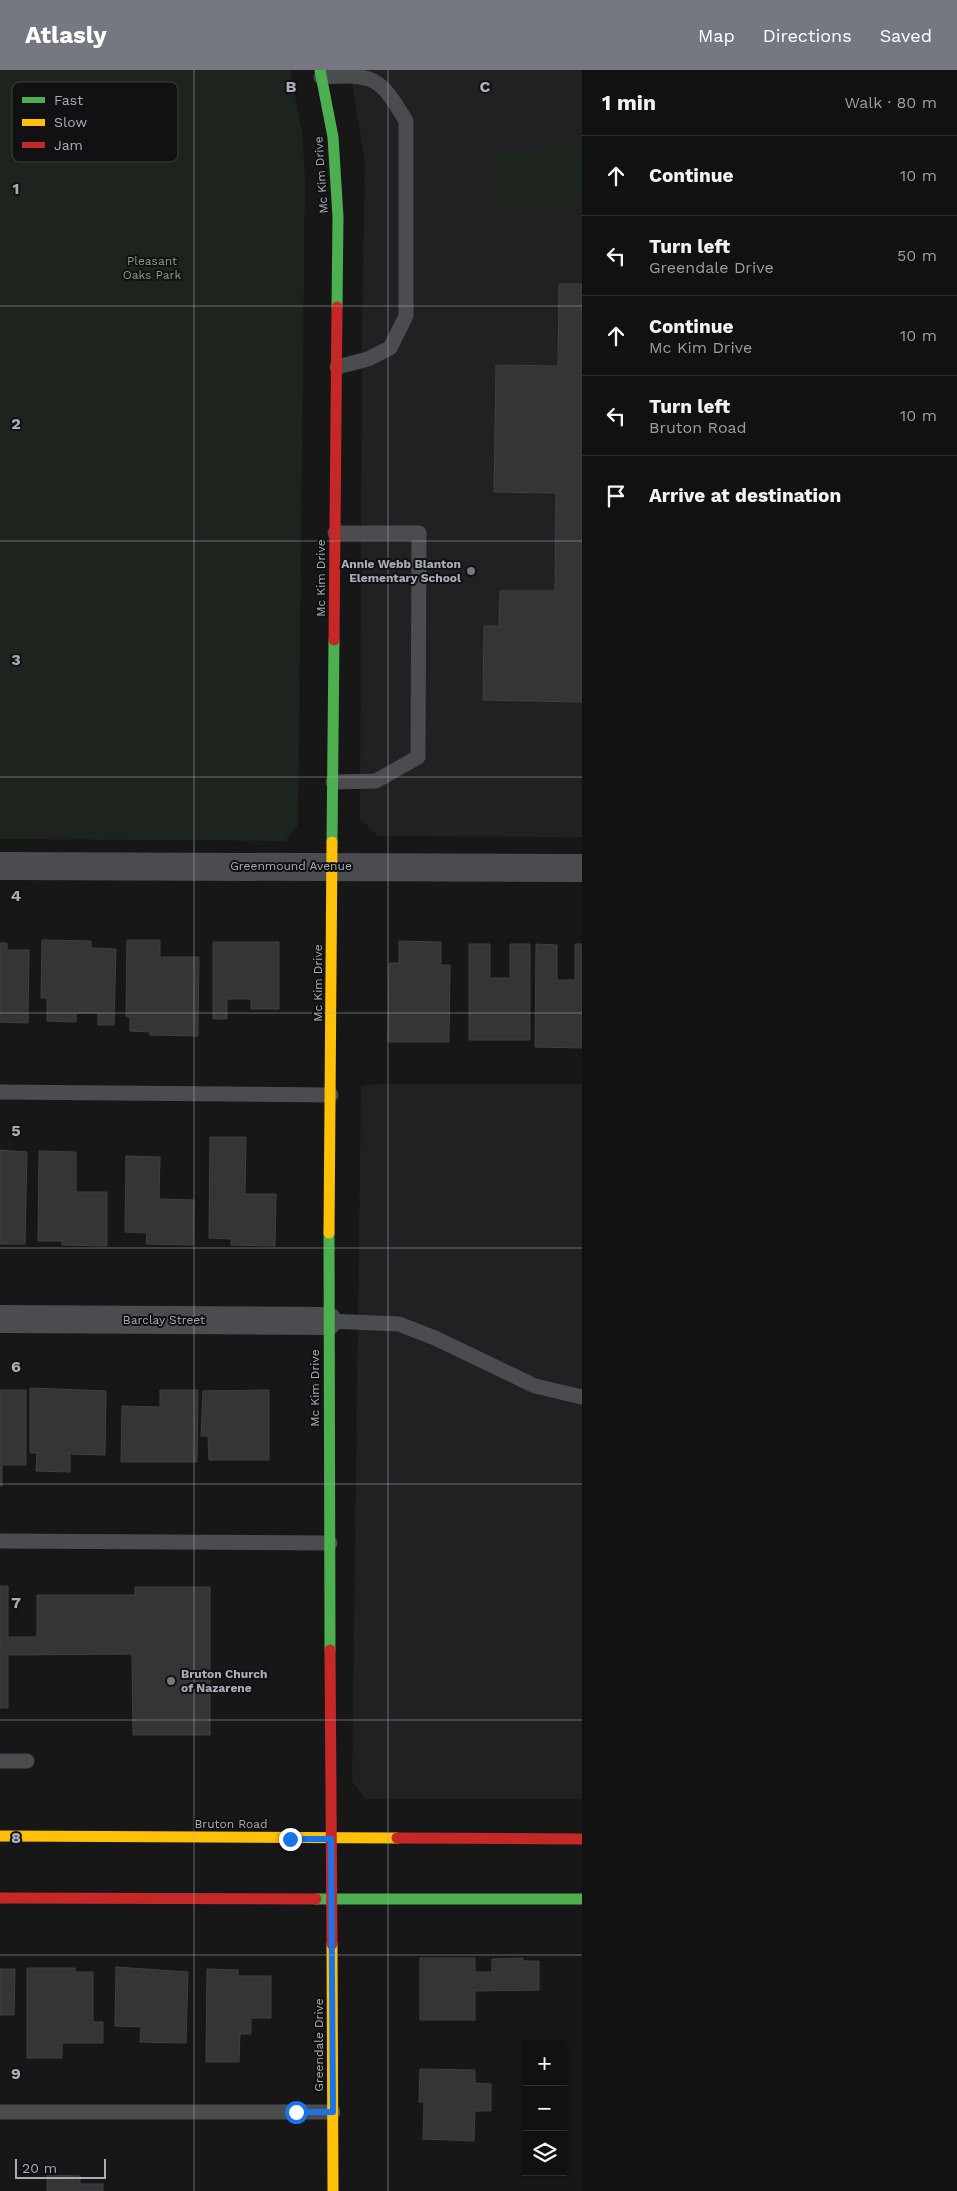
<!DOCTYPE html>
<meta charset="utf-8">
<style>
body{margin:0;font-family:"Work Sans",sans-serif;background:#1a1a1a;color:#f1f3f6}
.controls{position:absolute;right:15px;bottom:15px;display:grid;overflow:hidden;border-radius:0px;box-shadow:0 1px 4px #0004}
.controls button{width:45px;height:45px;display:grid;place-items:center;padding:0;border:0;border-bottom:1px solid #303131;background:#111;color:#f1f3f6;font:25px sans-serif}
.scale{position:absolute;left:15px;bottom:12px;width:91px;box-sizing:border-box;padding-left:5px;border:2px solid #a8adb8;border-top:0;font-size:14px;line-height:18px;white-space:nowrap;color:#a8adb8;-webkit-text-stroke:4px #111113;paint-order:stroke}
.stop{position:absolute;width:15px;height:15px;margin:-11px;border:4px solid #1a73e8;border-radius:50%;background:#fff}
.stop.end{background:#1a73e8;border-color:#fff;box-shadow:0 1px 5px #0008}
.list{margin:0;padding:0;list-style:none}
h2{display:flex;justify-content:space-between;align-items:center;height:65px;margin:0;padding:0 20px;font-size:21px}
h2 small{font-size:16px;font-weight:400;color:#9c9d9f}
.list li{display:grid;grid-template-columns:32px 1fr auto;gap:15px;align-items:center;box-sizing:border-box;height:80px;padding:0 20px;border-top:1px solid #303131}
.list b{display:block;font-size:19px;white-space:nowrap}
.list p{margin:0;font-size:16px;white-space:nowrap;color:#9c9d9f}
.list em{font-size:16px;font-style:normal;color:#9c9d9f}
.icon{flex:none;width:28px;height:28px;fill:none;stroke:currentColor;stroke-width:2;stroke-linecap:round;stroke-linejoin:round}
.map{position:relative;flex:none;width:582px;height:2121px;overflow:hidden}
header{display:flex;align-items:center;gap:30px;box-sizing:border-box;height:70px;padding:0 25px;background:#757880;color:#fff}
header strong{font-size:24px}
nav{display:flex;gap:28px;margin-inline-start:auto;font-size:18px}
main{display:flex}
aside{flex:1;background:#111}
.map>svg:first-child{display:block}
.built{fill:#212123}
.green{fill:#1d241e}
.building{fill:#353536;stroke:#3f4043}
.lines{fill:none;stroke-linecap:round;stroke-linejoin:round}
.lane{stroke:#4b4c50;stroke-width:15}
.street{stroke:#4b4c50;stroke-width:28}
.fast{stroke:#4caf50;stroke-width:11}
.slow{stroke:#ffc107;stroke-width:11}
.jam{stroke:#c62828;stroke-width:11}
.route{stroke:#1a73e8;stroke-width:6}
.grid{fill:none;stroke:#a8adb8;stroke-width:1;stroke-opacity:0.55}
.poi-dot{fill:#757880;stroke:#111113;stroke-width:2}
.labels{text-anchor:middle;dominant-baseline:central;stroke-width:4;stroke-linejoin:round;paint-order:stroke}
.street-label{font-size:12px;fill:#a8adb8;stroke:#111113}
.park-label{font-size:12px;fill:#7fa381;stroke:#111113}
.poi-label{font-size:12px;font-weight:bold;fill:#a8adb8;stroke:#111113;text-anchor:end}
.key{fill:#111113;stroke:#3e4045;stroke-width:1}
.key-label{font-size:14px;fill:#a8adb8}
.grid-label{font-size:16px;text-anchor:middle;font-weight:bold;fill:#a8adb8;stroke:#111113;stroke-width:4;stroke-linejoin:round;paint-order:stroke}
</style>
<header>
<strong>Atlasly</strong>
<nav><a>Map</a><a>Directions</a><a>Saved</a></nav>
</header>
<main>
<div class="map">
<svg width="582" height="2121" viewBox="0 0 582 2121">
<rect width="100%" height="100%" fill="#171717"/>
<path class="built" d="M350,0H582V767L378,766L360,749L362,253L365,93Z
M378,1014H582V1729H365L352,1711L361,1016Z"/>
<path class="green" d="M0,0H290L302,62L305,109L298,755L285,771L0,769Z
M582,75V134L498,146L490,84Z"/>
<path class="building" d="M559,214H582V632L483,630L484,556H499L500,521H555L556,423L494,422L496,295L558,296Z
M42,870L91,871V878L116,879L114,955H98V943H76V952L47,951V928H41Z
M127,870H160V887H199L198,966L150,965V962L130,961V947L126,946Z
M399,871L441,872V895H450L449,972H388L389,893H399Z
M213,872H279V939H251V929H227V949H213Z
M0,873H7V880H29L28,953L0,952Z
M469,874H490V908H510V874H530V970H469Z
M536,874L557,875V910H575V874H582V978L535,977Z
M210,1067H246L245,1124H276L275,1176L231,1175V1169L209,1168Z
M0,1080L27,1082L25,1174H0Z
M39,1081L76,1082V1122H107V1176L62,1175V1171H38Z
M126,1086L160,1087L159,1129L194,1130L193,1175L146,1174L147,1163L125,1162Z
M30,1318L106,1321L105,1385L70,1384V1402L36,1401L37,1383H30Z
M0,1320H26V1395H2V1416H0Z
M160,1320H198L197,1392H121L122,1336L160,1337Z
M269,1320V1390H209L208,1366H201L203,1321Z
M0,1516H8V1567H37V1525H135V1517H210V1665H133L132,1584L8,1585V1638H0Z
M420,1888H475V1902H492V1889L523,1888V1891H539V1920L475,1921V1950H420Z
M116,1897L188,1902L186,1973L140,1972L141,1957L115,1956Z
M27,1898H75V1902H93V1952H103V1973H62V1988H27Z
M0,1899H15L14,1945H0Z
M207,1899L238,1900V1906H271V1948H251V1964H240L239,1992H206Z
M420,1999L475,2000V2013L491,2014V2041H475L474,2071L423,2069L424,2032H419Z
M47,2105L80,2106V2114H103V2121H47Z"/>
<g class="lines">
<path class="lane" d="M321,7C373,4 379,5 406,51V246L390,278L368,289L337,297
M333,712L376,711L418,687L419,463H335
M0,1022L331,1025
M328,1251L399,1254L435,1268L535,1316L582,1327
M0,1471L330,1473
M0,1691H27
M0,2042H333"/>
<path class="street" d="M0,796L582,798
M0,1249L328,1251"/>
<path class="fast" d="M320,0L333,67L338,147L337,237
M332,772L334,570
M329,1163L330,1580
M316,1829H582"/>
<path class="slow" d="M329,1163L332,772
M0,1766L397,1768
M332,1874L333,2121"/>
<path class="jam" d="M334,570L337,237
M330,1580L332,1874
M397,1768L582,1769
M0,1828L316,1829"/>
</g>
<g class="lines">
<path class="route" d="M290,1769H331L333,2042H296"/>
</g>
<path class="grid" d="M194,0V2121M388,0V2121M0,236H582M0,471H582M0,707H582M0,943H582M0,1178H582M0,1414H582M0,1650H582M0,1885H582"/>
<g class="poi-dot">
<circle cx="471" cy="501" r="5"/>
<circle cx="171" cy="1611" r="5"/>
</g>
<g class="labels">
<g class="street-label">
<text transform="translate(321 105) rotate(-94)">Mc Kim Drive</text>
<text transform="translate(321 508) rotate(-90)">Mc Kim Drive</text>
<text x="291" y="796">Greenmound Avenue</text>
<text transform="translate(318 913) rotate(-90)">Mc Kim Drive</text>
<text x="164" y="1250">Barclay Street</text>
<text transform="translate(315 1318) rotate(-90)">Mc Kim Drive</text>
<text x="231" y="1754">Bruton Road</text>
<text transform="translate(319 1975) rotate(-90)">Greendale Drive</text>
</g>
<g class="park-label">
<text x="152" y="191">Pleasant<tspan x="152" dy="14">Oaks Park</tspan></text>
</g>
<g class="poi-label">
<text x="461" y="494">Annie Webb Blanton<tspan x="461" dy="14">Elementary School</tspan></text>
<text x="181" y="1604" text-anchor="start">Bruton Church<tspan x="181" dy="14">of Nazarene</tspan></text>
</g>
</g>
<rect x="12" y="12" width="166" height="80" rx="8" class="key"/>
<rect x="22" y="27" width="23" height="6" fill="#4caf50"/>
<rect x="22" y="49" width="23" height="7" fill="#ffc107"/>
<rect x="22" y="72" width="23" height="6" fill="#c62828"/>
<g class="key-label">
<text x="54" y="35">Fast</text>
<text x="54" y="57">Slow</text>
<text x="54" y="80">Jam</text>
</g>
<g class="grid-label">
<text x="291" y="22">B</text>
<text x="485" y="22">C</text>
<text x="16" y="124">1</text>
<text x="16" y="359">2</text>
<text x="16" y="595">3</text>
<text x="16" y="831">4</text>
<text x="16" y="1066">5</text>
<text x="16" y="1302">6</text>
<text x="16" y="1538">7</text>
<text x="16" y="1773">8</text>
<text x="16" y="2009">9</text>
</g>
</svg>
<div class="controls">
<button>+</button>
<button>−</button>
<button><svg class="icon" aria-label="layers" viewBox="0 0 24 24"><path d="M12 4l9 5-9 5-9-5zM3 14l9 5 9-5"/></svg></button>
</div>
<div class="scale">20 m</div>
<div class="stop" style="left:296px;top:2042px"></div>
<div class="stop end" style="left:290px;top:1769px"></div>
</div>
<aside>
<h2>1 min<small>Walk · 80 m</small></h2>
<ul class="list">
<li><svg class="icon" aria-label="ahead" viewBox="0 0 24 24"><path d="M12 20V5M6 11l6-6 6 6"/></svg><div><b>Continue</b></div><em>10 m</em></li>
<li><svg class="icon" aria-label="left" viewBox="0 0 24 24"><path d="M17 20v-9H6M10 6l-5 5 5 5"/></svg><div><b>Turn left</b><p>Greendale Drive</p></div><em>50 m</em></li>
<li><svg class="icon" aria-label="ahead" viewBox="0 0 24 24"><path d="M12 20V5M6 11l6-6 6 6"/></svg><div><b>Continue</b><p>Mc Kim Drive</p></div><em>10 m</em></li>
<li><svg class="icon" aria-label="left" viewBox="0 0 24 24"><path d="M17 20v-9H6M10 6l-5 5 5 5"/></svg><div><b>Turn left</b><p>Bruton Road</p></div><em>10 m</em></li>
<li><svg class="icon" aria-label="arrive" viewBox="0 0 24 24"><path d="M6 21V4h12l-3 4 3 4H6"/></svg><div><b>Arrive at destination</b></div></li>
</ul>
</aside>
</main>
